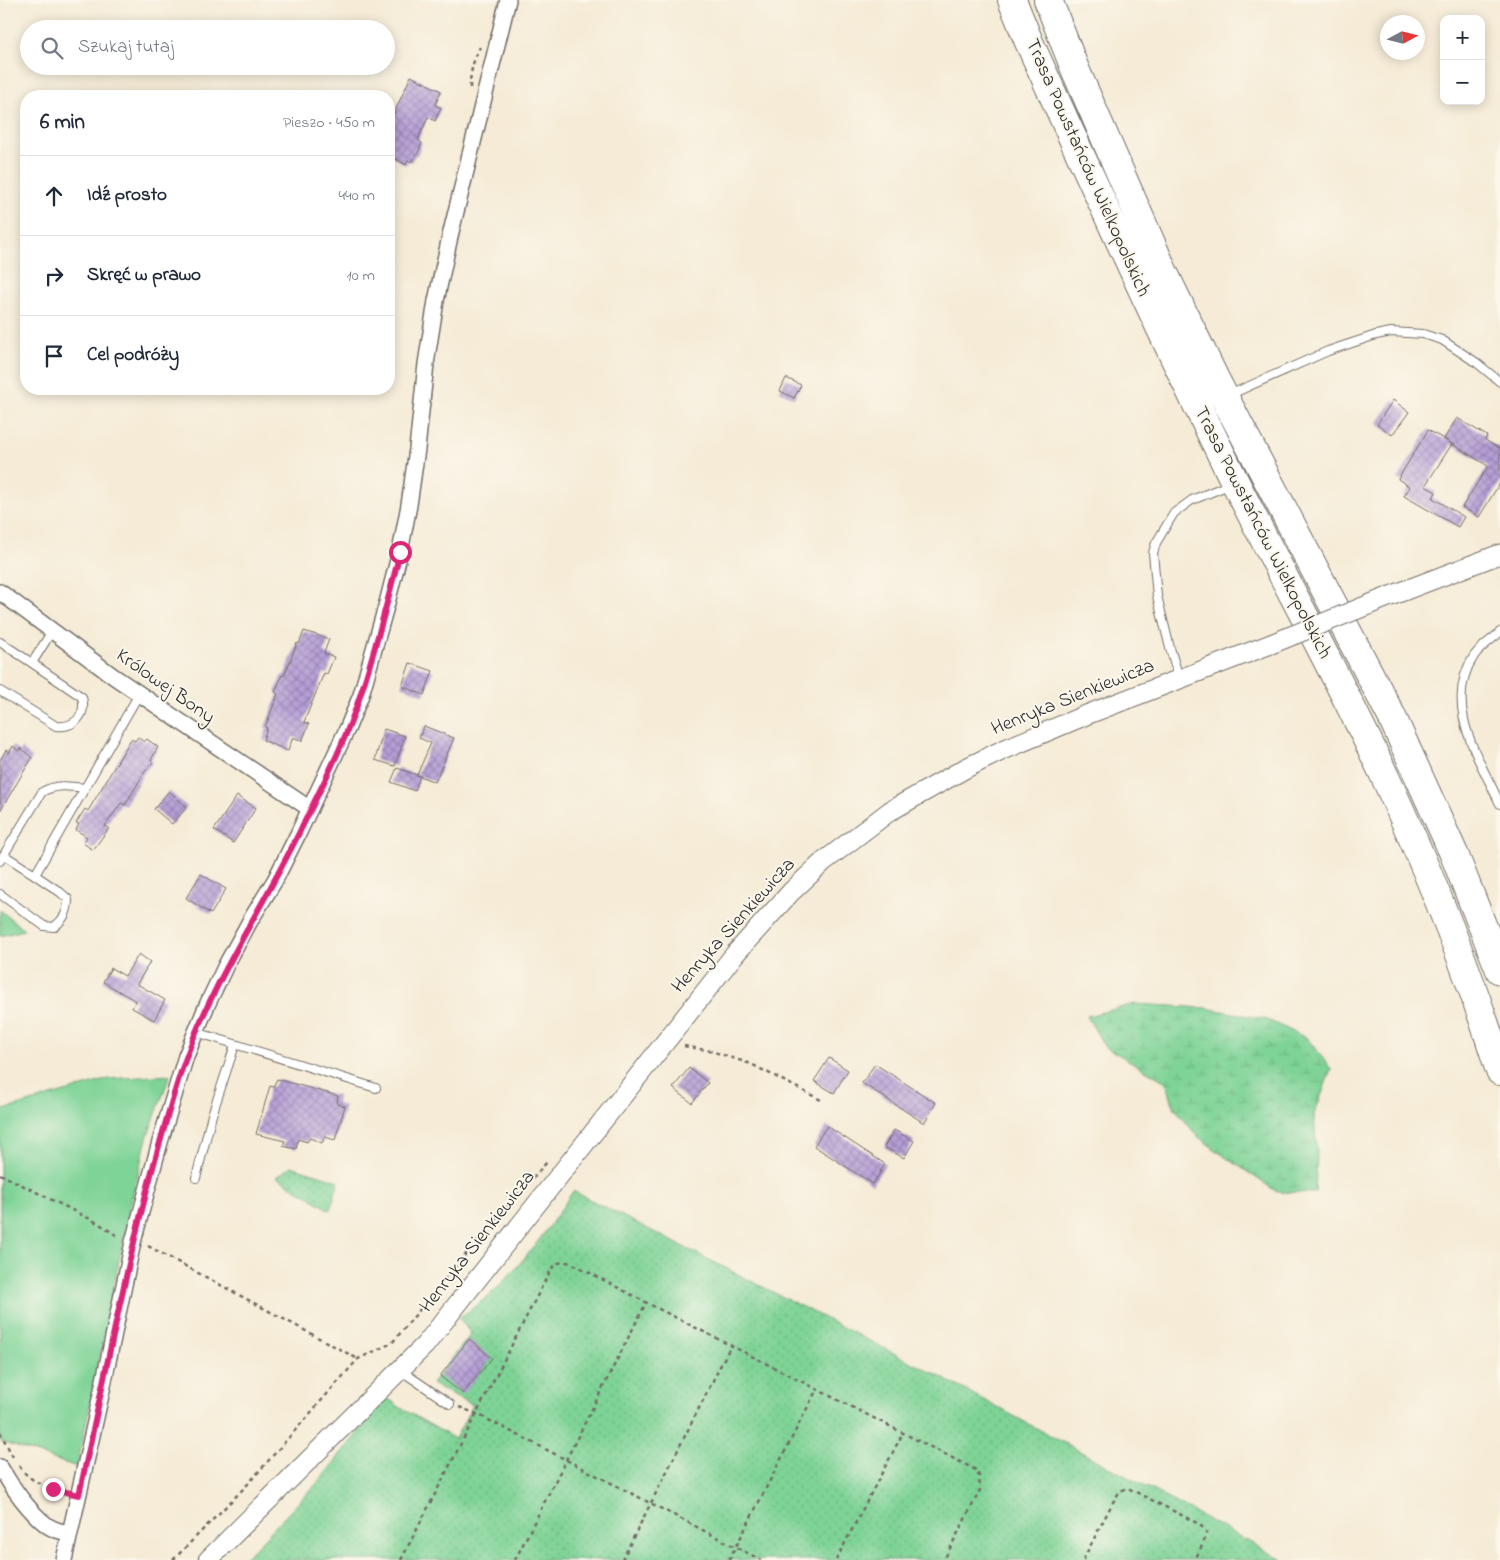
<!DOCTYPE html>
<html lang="pl">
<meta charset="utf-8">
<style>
body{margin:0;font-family:"Indie Flower",sans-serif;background:#f6f6f7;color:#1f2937}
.controls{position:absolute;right:15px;top:15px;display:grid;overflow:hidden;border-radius:10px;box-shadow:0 2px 12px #0003}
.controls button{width:45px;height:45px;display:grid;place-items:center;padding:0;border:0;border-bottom:1px solid #e0e1e3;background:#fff;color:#1f2937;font:25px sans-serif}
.compass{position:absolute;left:1380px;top:15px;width:45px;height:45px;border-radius:50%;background:#fff;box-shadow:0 2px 12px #0003;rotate:83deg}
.stop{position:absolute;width:15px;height:15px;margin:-11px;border:4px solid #db2777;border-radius:50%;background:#fff}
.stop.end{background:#db2777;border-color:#fff;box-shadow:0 1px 5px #0008}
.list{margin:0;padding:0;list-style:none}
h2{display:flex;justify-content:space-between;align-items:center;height:65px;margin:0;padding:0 20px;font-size:21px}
h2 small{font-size:16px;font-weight:400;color:#747a83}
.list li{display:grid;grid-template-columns:32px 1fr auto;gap:15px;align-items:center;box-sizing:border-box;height:80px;padding:0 20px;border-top:1px solid #e0e1e3}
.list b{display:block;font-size:19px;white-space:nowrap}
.list em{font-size:16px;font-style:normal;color:#747a83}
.icon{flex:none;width:28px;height:28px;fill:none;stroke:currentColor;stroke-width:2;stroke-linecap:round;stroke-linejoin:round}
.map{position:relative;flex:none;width:1500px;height:1560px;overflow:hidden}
.search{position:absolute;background:#fff;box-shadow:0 2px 12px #0003;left:20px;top:20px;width:375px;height:55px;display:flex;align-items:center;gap:12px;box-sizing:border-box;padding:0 18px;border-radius:28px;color:#747a83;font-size:19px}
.panel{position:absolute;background:#fff;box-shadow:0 2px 12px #0003;left:20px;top:90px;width:375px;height:305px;border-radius:20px}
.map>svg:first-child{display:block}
.grass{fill:#7ed396;stroke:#547f60}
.wetland{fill:url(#wetland-marsh);stroke:#547f60}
.park{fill:url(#park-dots);stroke:#547f60}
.building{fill:url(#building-cross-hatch)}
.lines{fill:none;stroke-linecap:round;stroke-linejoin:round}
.service-casing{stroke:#726e67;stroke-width:10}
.minor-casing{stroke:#726e67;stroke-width:18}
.tertiary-casing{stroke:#726e67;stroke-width:21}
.motorway-casing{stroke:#726e67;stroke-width:30}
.path{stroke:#726e67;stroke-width:2.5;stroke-dasharray:4 4;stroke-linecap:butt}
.service{stroke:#fff;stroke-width:8}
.minor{stroke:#fff;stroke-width:15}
.tertiary{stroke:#fff;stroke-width:19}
.motorway{stroke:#fff;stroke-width:28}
.tertiary-bridge-casing{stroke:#726e67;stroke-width:21;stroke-linecap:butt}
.tertiary-bridge{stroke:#fff;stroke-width:19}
.route{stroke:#db2777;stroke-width:6}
.labels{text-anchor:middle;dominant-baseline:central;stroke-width:4;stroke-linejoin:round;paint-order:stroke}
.street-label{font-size:20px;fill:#2b2b2b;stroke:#fbf7ec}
</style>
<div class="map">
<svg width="1500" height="1560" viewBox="0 0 1500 1560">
<defs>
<pattern id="wetland-marsh" width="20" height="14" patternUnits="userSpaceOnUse" patternTransform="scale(1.25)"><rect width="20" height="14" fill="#7ed396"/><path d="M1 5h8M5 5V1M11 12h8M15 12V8" fill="none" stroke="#6db581"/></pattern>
<pattern id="park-dots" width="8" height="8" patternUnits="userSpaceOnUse" patternTransform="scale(1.25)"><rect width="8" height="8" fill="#7ed396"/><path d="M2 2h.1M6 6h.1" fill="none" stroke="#6db581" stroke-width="1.8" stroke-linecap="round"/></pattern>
<pattern id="building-cross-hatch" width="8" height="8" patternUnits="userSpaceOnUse" patternTransform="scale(1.25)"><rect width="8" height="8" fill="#b69fd7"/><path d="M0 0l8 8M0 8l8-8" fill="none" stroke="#9482af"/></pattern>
</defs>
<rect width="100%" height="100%" fill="#fbf7ec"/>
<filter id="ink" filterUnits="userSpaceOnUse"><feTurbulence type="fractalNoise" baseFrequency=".02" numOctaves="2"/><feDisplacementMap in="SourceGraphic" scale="10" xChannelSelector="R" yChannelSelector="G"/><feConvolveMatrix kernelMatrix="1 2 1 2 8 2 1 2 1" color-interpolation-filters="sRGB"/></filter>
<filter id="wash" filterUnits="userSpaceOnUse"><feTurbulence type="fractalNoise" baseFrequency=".0096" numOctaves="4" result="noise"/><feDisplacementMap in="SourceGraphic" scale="20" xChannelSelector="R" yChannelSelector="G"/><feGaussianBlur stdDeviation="1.12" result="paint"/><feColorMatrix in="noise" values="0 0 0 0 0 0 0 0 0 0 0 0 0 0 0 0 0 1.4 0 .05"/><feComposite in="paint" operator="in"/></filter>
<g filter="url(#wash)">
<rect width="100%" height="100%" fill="#f5ebd6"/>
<path class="grass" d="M0,910L24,930L0,936Z
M170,1075L147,1138L131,1202L77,1467L2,1442L0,1441V1111L109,1079Z"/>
<path class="wetland" d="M1135,1004L1206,1008L1265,1019L1307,1038L1331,1069L1314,1115L1317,1153L1315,1193L1277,1192L1224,1156L1196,1135L1174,1107L1166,1082L1104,1046L1087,1016Z"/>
<path class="park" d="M291,1166L339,1181L330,1210L277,1177Z
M573,1191L939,1376L1283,1560H243L320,1480L386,1397L401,1408L455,1439L473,1405L432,1384L471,1334L459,1318C470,1310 483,1301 493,1292C524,1262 550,1227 573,1191Z"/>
<g id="blocks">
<path class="building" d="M411,76L441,91L435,105L441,108L435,121L428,117L418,140L422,143L417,155H415L411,162L408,160L406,165L389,155V124Z
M786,378L801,385L794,398L780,391Z
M1393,400L1409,412L1392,435L1377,424Z
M1457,418L1487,436L1485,440L1499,448L1500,446V483L1479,517L1462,507L1488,466L1444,439Z
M1428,430L1452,444L1425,486L1436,492L1433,498L1464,517L1458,527L1404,496L1410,487L1398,479Z
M304,631L329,639L324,653L334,657L327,674L324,673L304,722L309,724L302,741L293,737L288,751L263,740L267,728L265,727L278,694L275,692L282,675L284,676L297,643L299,644Z
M410,663L433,671L424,695L402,686Z
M424,726L454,738L435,782L417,775L431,743L419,738Z
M384,729L405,736L395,766L375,760Z
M138,737L144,742L147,739L158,747L151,760L153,762L144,773L125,805L121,803L105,826L109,828L93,850L83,843L87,837L76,830L79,824L76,823L85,809L88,811L131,739L135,741Z
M13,746L20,752L21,748L32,758L0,811V760L6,750L9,753Z
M397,768L420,776L415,791L391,782Z
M169,791L187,807L172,824L154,809Z
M237,796L256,808L233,843L214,830Z
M201,874L226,889L211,914L186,898Z
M139,954L150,962L137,984L165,1000L154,1020L132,1008L136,1001L103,982L111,968L125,976Z
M829,1058L848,1070L834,1093L814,1081Z
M875,1064L936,1103L924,1123L862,1083Z
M689,1068L708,1083L692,1103L673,1088Z
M277,1079L338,1096L337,1104L345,1106L335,1140L325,1137L322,1143L310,1138L307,1142L298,1139L296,1149L283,1146L285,1141L256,1134L270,1086L273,1087Z
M827,1126L885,1164L873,1184L814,1146Z
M894,1130L914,1141L904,1158L884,1147Z
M469,1339L492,1358L463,1394L440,1376Z"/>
</g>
</g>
<g filter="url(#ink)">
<use href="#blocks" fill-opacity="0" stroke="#726e67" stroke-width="1"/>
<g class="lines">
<g class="service-casing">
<path id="service" d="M1229,395L1328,351L1376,335L1391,332L1423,334L1442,340L1477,363L1500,382
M1500,632C1492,640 1480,647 1474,656C1442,705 1479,758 1500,804
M0,642L32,663
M1179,678L1170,648L1157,596L1153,553L1156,543L1174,513L1192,500L1231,484
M0,691L56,726C74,728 87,716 82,697L32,663L52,631
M4,855L35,875
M0,861L42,792C56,784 69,786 85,788
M0,894L44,926L54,927C64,919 68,912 68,899L60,892L35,875L139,694
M196,1032L376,1088
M196,1178L212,1115L235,1045
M400,1370L450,1404"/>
</g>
<g class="minor-casing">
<path id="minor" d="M0,592L113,676L310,809
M0,1467C11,1486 30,1513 48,1526C54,1530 63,1532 70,1533
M64,1560L101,1395L133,1242L160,1142L186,1056L207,1005L226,965L250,921L275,880L299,832L348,727L361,695L387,603L400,552L409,505L417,449L426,364L436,301L451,232L508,0"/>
</g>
<g class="tertiary-casing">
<path id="tertiary" d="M1393,595L1500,554
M208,1560L425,1345L735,954L791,892L823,862L890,811L966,768L1003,750L1086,715L1271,644"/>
</g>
<g class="motorway-casing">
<path id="motorway" d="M1012,0L1029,42C1096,189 1162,336 1234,480C1284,580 1339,678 1386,779C1430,874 1469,971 1500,1071
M1048,0L1075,69L1164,273L1216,381L1392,717L1454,854L1500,970"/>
</g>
<path class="path" d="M470,88C470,73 473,60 480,47
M684,1046L711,1051L751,1064L821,1100
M0,1174L98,1223L119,1237
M148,1246L358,1359
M459,1407L477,1414L761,1560
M0,1432L13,1457
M19,1466C30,1482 46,1487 65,1492
M173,1560L247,1485L358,1359L392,1343L486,1230L548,1161
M401,1560L550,1271C556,1262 563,1260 573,1264L649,1304L976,1470L979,1476L980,1490L944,1560
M515,1560L646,1303
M622,1560L731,1345
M729,1560L817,1389
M836,1560L903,1433
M1083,1560L1113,1502L1120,1491L1128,1488L1199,1524L1206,1531V1537L1195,1560"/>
<use href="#service" class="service"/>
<use href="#minor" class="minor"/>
<use href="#tertiary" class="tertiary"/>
<use href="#motorway" class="motorway"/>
<g class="tertiary-bridge-casing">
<path id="tertiary-bridge" d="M1271,644L1393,595"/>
</g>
<use href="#tertiary-bridge" class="tertiary-bridge"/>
</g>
</g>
<g class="lines" filter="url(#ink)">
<path class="route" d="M53,1489L79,1495C106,1374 128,1251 163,1132C170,1107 177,1081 187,1055C216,976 263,907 300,831C322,786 346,741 361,693C376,647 388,600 400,552"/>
</g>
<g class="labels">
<g class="street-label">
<text transform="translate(1087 168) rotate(66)">Trasa Powstańców Wielkopolskich</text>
<text transform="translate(1262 533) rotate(63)">Trasa Powstańców Wielkopolskich</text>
<text transform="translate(165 687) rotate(35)">Królowej Bony</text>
<text transform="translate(1073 698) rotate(-22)">Henryka Sienkiewicza</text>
<text transform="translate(734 926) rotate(-48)">Henryka Sienkiewicza</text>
<text transform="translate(478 1242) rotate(-52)">Henryka Sienkiewicza</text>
</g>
</g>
</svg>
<div class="controls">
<button>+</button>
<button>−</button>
</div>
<svg class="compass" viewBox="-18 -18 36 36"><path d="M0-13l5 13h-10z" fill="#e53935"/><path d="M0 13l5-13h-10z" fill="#747a83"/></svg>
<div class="stop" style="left:400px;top:552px"></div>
<div class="stop end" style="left:53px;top:1489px"></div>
<div class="search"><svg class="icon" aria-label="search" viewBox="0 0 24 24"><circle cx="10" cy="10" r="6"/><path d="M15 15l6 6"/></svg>Szukaj tutaj</div>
<section class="panel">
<h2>6 min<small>Pieszo · 450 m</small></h2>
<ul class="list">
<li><svg class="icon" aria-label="ahead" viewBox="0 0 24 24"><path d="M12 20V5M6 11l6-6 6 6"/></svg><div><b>Idź prosto</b></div><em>440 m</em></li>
<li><svg class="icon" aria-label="right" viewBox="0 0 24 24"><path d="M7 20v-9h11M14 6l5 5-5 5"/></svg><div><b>Skręć w prawo</b></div><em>10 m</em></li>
<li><svg class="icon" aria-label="arrive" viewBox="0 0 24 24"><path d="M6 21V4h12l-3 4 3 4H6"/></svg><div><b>Cel podróży</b></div></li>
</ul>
</section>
</div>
